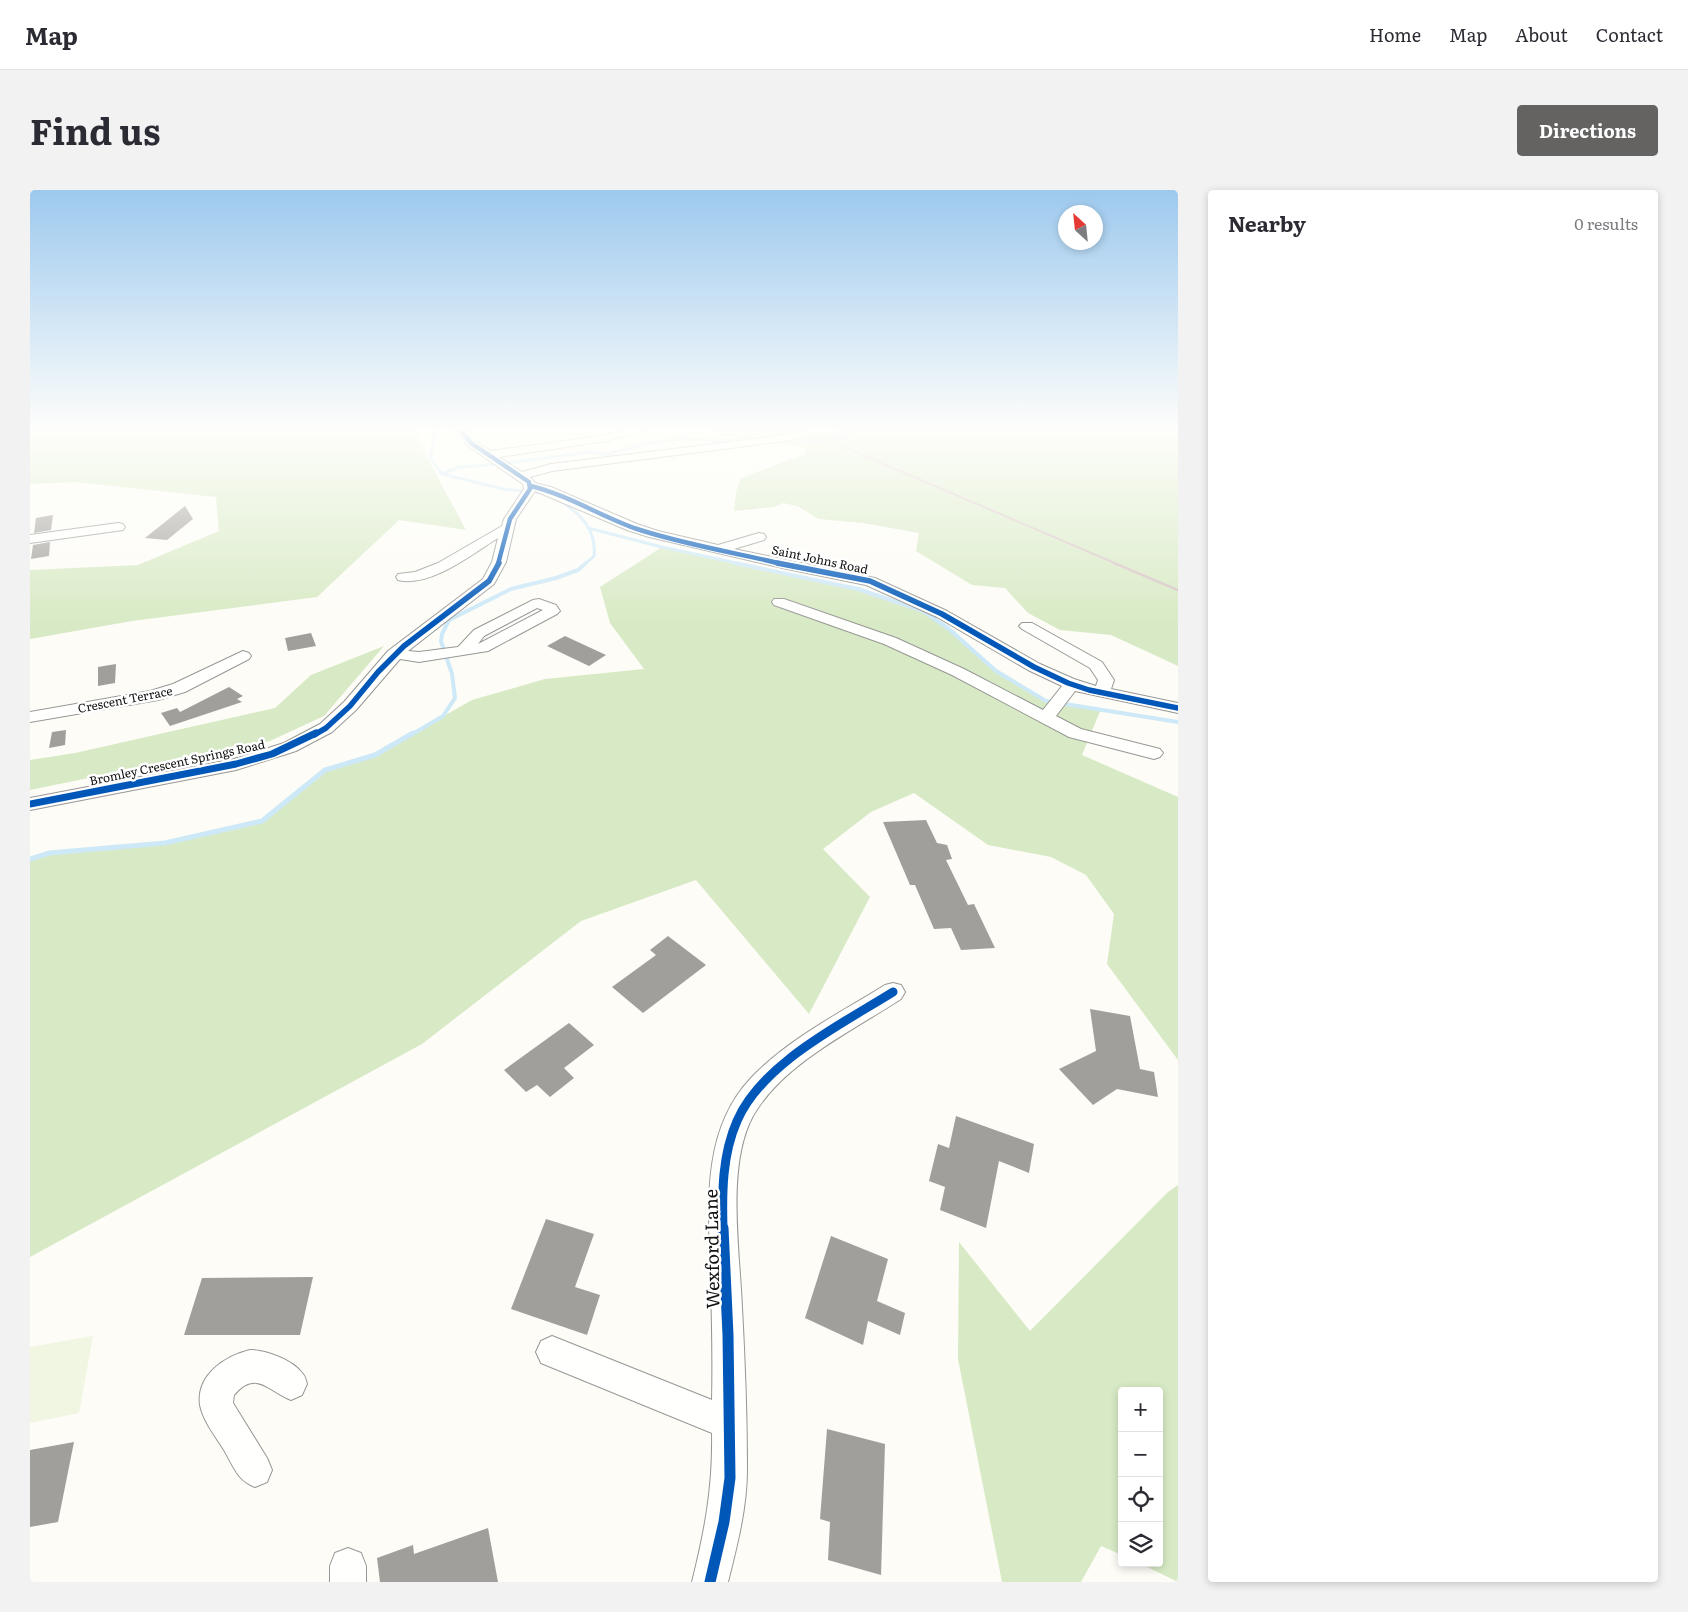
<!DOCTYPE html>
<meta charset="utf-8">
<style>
body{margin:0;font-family:Literata,serif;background:#f2f2f3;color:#2b2b33}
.controls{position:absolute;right:15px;bottom:15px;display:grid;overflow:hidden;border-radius:5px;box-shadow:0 2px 8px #0003}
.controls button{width:45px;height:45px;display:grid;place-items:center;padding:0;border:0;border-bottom:1px solid #e1e1e2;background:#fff;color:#2b2b33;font:25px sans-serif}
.compass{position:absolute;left:1028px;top:15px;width:45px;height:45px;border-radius:50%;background:#fff;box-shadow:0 2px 8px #0003;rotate:333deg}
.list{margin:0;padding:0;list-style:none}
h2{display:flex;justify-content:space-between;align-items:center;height:65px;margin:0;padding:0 20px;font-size:21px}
h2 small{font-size:16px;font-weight:400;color:#7c7c81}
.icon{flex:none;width:28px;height:28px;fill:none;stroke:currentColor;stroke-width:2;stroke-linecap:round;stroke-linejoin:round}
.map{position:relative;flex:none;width:1148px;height:1392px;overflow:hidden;border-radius:5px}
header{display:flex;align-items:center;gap:30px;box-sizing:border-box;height:70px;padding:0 25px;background:#fff;border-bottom:1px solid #e1e1e2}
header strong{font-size:24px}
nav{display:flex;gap:28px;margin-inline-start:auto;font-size:18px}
.intro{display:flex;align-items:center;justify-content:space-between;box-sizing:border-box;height:120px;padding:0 30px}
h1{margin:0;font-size:35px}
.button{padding:12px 22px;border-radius:5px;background:#646362;color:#fff;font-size:18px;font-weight:700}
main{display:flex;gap:30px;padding:0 30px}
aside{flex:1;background:#fff;border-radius:5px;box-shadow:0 2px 8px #0003}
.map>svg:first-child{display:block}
.forest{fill:#d8eac5}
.pitch{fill:#f0f6e1}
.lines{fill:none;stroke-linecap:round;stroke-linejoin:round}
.stream-far2{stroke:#cde8f7;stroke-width:3}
.stream-far1{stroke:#cde8f7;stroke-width:4}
.stream{stroke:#cde8f7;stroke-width:5}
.building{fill:#a19f9c}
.minor-casing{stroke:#979795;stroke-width:2}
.minor{fill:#fffffe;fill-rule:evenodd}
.rail-far1{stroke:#d9c6c7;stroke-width:2}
.rail{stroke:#d9c6c7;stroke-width:2.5}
.cycleway-far4-casing{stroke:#fff;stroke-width:6}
.cycleway-far3-casing{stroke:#fff;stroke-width:8}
.cycleway-far2-casing{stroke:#fff;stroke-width:10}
.cycleway-far1-casing{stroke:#fff;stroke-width:12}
.cycleway-casing{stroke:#fff;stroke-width:14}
.cycleway-far4{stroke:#0057b8;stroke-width:4.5}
.cycleway-far3{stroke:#0057b8;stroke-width:5.5}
.cycleway-far2{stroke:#0057b8;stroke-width:7}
.cycleway-far1{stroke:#0057b8;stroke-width:9}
.cycleway{stroke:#0057b8;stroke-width:11}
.labels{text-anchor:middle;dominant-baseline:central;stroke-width:5;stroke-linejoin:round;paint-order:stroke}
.far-street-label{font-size:12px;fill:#111;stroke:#fff}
.near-street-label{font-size:18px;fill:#111;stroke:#fff}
</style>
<header>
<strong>Map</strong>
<nav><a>Home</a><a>Map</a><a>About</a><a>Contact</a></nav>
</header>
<div class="intro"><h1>Find us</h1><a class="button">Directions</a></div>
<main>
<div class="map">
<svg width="1148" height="1392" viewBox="0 0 1148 1392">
<rect width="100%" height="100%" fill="#fdfcf7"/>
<path class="forest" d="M0,239H385L392,258L436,340L369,330L287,407L102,431L0,449V380L108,375L189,341L186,307L45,292L0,294Z
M677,239H1148V476L1081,445L1030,440L998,423L975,398L942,395L886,361L889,343L833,333L789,329L767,316L753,313L744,317L704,321L706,303L711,288L775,264L776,257L696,246Z
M632,357L828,399L893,421L919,439L966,481L1016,511L1071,519L1052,565L1148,607V870L1077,774L1084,724L1056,685L1021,667L958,655L884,603L841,622L793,659L840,707L779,824L666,690L551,731L392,854L0,1067V669L19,663L135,653L232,631L295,580L345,565L442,510L515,489L614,479L580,433L570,397Z
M354,456L294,526L240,551L0,600V570L45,563L245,518L281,485Z
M1148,995V1392L1109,1373H1129V1201H1092V1365L1071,1356L1051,1392H972L928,1169L929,1052L1000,1141L1138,1002Z"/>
<path class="pitch" d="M63,1146L49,1223L0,1233V1157Z"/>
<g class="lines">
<path class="stream-far2" d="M406,239L400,268L412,284L473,299L512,303
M742,252L790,250L838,239
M412,284L429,277L461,275L561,262L577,264L628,251L650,249L716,251
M527,309C549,322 567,339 564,366L555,374
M558,338L632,357L711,374"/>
<path class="stream-far1" d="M705,373L828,399L893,421L919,439L966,481L1016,511L1148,532
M381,545L413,526L425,508L422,484L411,451L412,444L419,430L481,399L526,388L548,380L556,373"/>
<path class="stream" d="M0,669L19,663L135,653L232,631L295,580L345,565L383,543"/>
</g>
<path class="building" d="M155,316L163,329L137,350L115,348Z
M23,325L21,340L4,343L6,328Z
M20,352L19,366L1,369L3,355Z
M281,443L286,456L258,461L255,448Z
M535,446L576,465L559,476L517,456Z
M86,474L85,493L68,496V477Z
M199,497L213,506L207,509L212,512L140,536L131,523L147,518L150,522Z
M36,540L35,555L19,558L22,542Z
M896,630L907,653L917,655L922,669L916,670L938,715L944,714L965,758L931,760L921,738L904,739L885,695H880L853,632Z
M638,746L676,775L613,823L582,797L626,765L620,760Z
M1060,819L1100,826L1110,879L1124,882L1128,907L1087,899L1063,915L1029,879L1066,861Z
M539,833L564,855L534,878L544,888L520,907L507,895L496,902L474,880Z
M926,926L1004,954L999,983L969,971L956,1038L910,1020L915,997L899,991L908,954L919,958Z
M516,1029L564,1044L545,1097L570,1105L557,1145L481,1119Z
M801,1046L858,1069L847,1111L875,1123L870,1145L838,1131L833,1155L775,1128Z
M283,1087L270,1145H154L172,1088Z
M797,1239L855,1254L851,1385L798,1370L800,1332L790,1329Z
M44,1252L28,1332L0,1337V1260Z
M458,1338L468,1392H350L347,1368L383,1355L384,1364Z"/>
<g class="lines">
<g class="minor-casing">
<path id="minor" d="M425,239H436L445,251L461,261L576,245L598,239H618L576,251L469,267L492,282L521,274L748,246L782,239H808L803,242L748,252L522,281L500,287L505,293L521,297L607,334L628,341L688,355L729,343L734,344L736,347L734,350L704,359L845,388L917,421L1010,474L1044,489L1066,496L1068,490L1060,478L992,439L989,436L992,433H1002L1072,472L1084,490L1081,499L1148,513V523L1045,501L1026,526L1051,539L1130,559L1133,563L1130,567L1124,569L1039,547L922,485L854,454L744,415L742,412L744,409H754L866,448L934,479L1013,520L1032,496L998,480L907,427L836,395L757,379L619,347L597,340L505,301L486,329L476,372L464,394L378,461L389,462L428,457L444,440L503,410L509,409L526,415L530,421L527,424L458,461L389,472L370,469L326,520L302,542L266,561L206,580L0,620V608L204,569L254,553L290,534L314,512L358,461L453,389L462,372L468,348C442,364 400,398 368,390L366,387L368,384L385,382L408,373L472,336L474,329L494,299L493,294L437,255ZM507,418L513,420L448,454L454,446Z
M88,333L93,334L95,337L93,340L0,353V345Z
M213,461L219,463L221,466L219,469L155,502L128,510L0,532V522L120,501L143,494Z
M863,793L871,795L875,802L871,809C825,839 759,871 728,918C694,966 710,1061 712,1118C715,1172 717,1226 717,1280C717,1318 707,1356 698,1392H662C675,1340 683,1297 682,1243L511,1173L506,1162L511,1151L522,1146L682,1210C683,1171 682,1132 681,1093C679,1023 669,943 721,888C758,849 810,823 855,795Z
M220,1160C236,1160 263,1170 272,1183C275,1185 276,1191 277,1194L272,1205L261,1210C238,1201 226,1179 204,1205L203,1213L237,1268L242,1280L237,1292L225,1297C207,1290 204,1277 194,1260C186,1247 173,1231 170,1215C166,1185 195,1166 220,1160Z
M318,1358L331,1363L336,1376V1392H300V1376L305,1363Z"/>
</g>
<use href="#minor" class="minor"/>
<path class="rail-far1" d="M772,239L1087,374"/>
<path class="rail" d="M1084,373L1148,400"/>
<g class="cycleway-far4-casing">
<path id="cycleway-far4" d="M430,239L441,253L499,292L500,299L480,329L468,374
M501,296C537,305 569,325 604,338C651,354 703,362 752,374"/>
</g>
<g class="cycleway-far3-casing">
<path id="cycleway-far3" d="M747,373L840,391L912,424L1004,477L1038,493L1059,500L1148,518
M284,545L296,538L320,516L348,482L374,456L459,391L469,373"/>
</g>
<g class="cycleway-far2-casing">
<path id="cycleway-far2" d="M0,614L206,574L242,564L286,543"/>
</g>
<g class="cycleway-far1-casing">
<path id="cycleway-far1" d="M693,1039C692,1003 692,965 707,931C732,873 812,834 863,802"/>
</g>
<g class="cycleway-casing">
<path id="cycleway" d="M680,1392L694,1332L700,1288L698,1145L693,1038"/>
</g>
<use href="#cycleway-far4" class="cycleway-far4"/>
<use href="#cycleway-far3" class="cycleway-far3"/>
<use href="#cycleway-far2" class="cycleway-far2"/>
<use href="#cycleway-far1" class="cycleway-far1"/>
<use href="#cycleway" class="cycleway"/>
</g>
<linearGradient id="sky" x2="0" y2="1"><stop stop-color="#9dc9ee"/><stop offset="0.55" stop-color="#fefefb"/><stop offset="1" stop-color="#fefefb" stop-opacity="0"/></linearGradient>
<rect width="1148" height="434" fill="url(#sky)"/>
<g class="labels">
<g class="far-street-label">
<text transform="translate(790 369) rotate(12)">Saint Johns Road</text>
<text transform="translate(95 509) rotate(-11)">Crescent Terrace</text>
<text transform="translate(147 572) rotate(-12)">Bromley Crescent Springs Road</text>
</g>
<g class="near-street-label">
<text transform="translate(681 1059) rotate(-91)">Wexford Lane</text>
</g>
</g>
</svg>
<div class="controls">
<button>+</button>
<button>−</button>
<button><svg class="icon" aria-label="locate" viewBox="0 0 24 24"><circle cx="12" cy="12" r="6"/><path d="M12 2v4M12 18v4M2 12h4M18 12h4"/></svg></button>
<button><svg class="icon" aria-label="layers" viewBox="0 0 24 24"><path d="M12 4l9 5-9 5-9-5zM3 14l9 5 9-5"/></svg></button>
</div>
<svg class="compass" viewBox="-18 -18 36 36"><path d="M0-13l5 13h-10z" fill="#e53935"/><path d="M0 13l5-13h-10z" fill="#7c7c81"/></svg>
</div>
<aside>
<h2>Nearby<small>0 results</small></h2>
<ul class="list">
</ul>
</aside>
</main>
